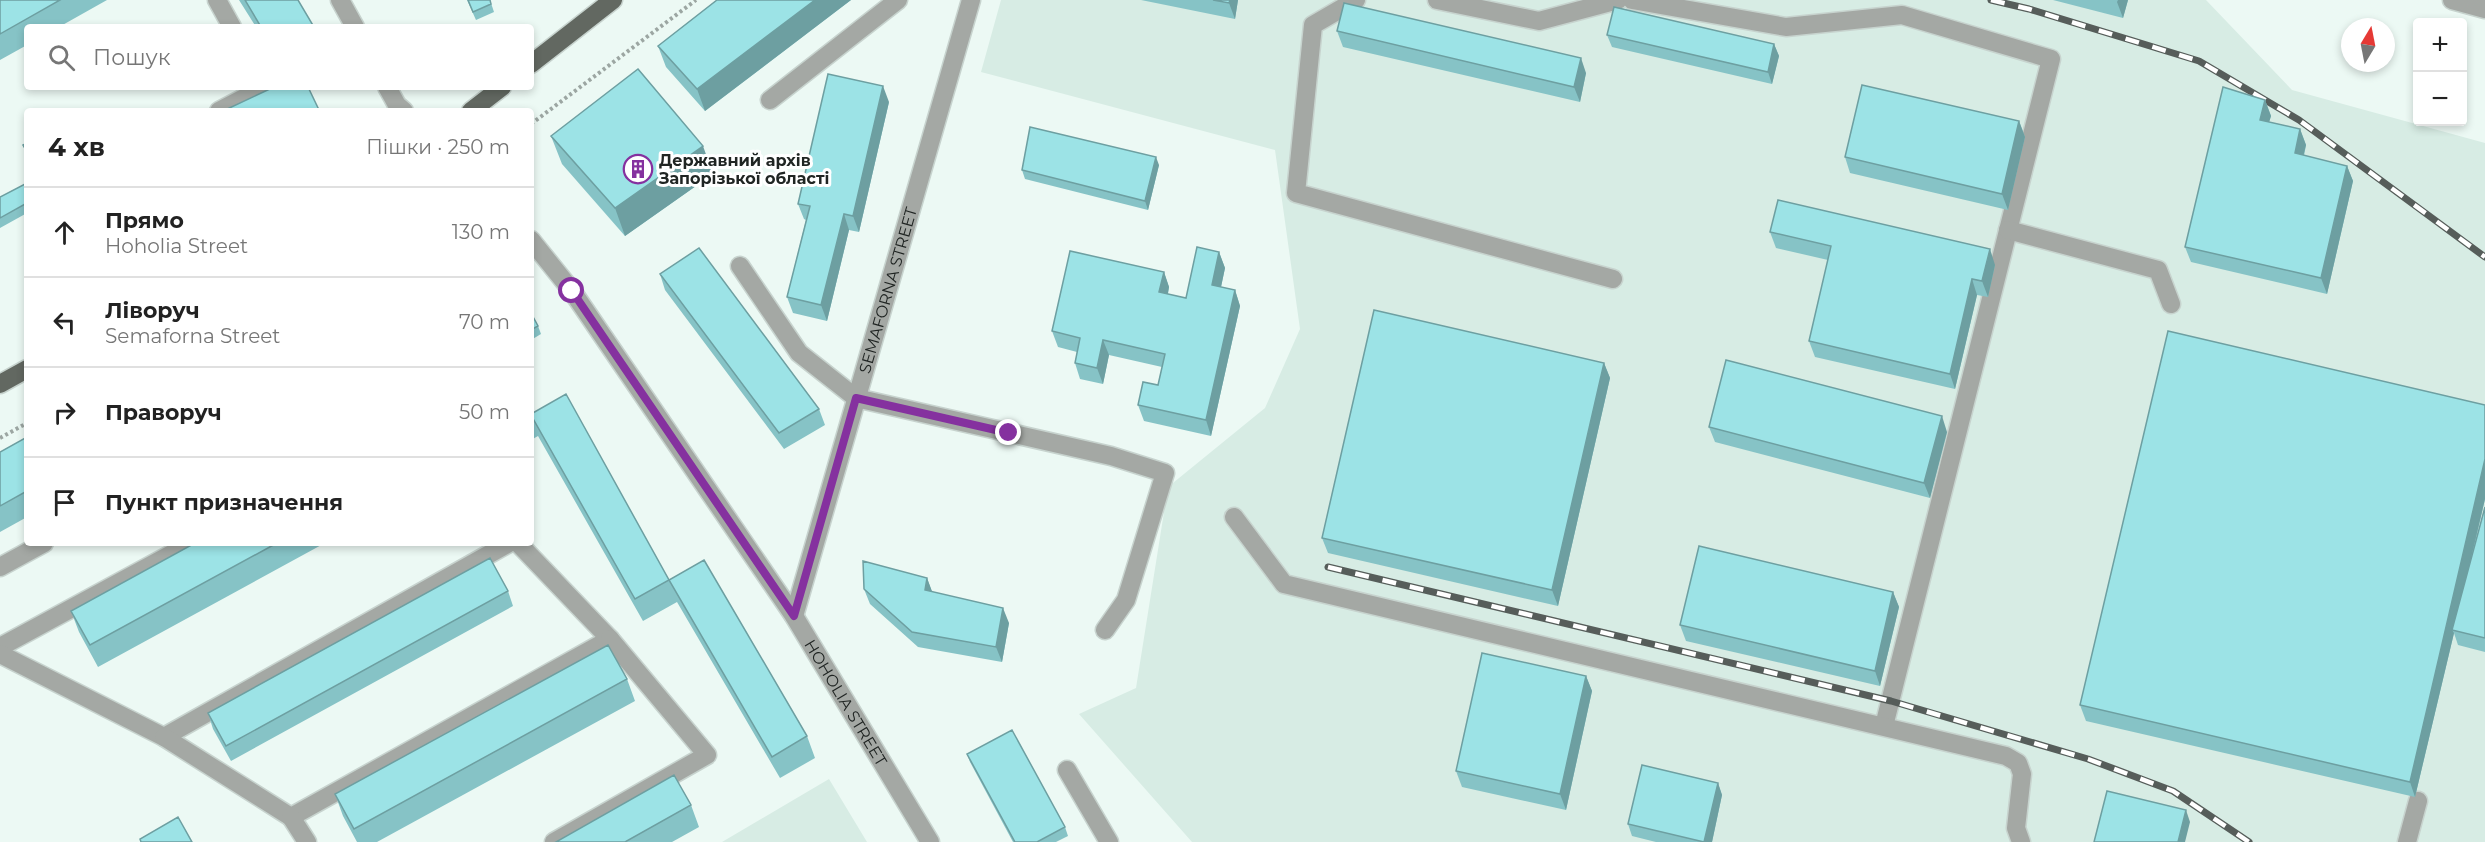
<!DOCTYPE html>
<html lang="uk">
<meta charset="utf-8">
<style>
body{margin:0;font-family:Montserrat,sans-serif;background:#f2f2f2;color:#222}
.controls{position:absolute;right:18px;top:18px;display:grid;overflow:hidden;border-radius:6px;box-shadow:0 3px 9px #0003}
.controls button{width:54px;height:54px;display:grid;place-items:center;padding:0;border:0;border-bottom:2px solid #e0e0e0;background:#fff;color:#222;font:30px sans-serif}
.compass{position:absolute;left:2341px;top:18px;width:54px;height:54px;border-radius:50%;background:#fff;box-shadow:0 3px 9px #0003;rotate:10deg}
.stop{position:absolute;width:18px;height:18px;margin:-14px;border:4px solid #85319f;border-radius:50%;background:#fff}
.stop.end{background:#85319f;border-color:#fff;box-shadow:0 2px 6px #0008}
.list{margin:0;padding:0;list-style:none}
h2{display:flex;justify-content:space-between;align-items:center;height:78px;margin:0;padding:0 24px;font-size:26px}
h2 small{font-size:20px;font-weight:400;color:#767676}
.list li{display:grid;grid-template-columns:39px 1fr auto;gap:18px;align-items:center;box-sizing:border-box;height:90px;padding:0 24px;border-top:2px solid #e0e0e0}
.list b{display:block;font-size:22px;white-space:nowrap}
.list p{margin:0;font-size:20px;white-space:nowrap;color:#767676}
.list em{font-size:20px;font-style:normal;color:#767676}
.icon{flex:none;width:33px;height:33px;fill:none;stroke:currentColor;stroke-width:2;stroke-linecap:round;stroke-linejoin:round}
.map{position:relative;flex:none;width:2485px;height:842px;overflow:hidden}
.search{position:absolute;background:#fff;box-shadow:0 3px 9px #0003;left:24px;top:24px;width:510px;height:66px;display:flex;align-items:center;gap:15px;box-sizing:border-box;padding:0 21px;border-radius:6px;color:#767676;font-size:22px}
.panel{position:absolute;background:#fff;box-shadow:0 3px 9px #0003;left:24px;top:108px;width:510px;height:438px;border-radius:6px}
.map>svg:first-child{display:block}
.built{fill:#d7ece4}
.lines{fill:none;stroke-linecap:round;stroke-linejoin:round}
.minor-casing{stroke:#c7d3ce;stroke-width:21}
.major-casing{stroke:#c7d3ce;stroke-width:21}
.path{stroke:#9ca6a2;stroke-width:4;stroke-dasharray:3 3;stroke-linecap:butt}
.minor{stroke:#a4a8a4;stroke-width:18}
.major{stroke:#626861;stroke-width:18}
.rail-casing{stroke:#565d5a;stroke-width:7}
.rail{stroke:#fff;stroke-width:4.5;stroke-dasharray:14;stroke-linecap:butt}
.wall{fill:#86c3c6}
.shaded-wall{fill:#6d9fa1}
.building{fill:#9ce3e6;stroke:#6d9fa1;stroke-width:1.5}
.route{stroke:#85319f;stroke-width:8}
.labels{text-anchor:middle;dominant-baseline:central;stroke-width:6;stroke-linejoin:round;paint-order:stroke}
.poi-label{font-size:16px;font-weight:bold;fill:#202523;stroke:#fff;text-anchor:start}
.street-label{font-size:16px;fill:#202523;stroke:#fff}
</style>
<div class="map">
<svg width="2485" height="842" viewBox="0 0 2485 842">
<rect width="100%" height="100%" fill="#ecf9f4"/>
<path class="built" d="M1001,0H2206L2292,90L2485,143V842H1192L1079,714L1136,688L1168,487L1265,408L1300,329L1275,150L981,72Z
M829,779L867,842H722Z"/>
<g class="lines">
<g class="minor-casing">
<g id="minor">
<path d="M217,0L232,27"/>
<path d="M340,0L355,27"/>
<path d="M1356,0L1313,25L1296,193L1613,279"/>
<path d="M1437,0L1539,21L1618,0"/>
<path d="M1632,0L1786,27L1902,15L2051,59L1884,726"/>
<path d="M2452,0L2485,9"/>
<path d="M387,87L397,105L404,111"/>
<path d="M770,100L898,0"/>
<path d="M219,111L265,87"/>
<path d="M2008,230L2158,270L2171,304"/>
<path id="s1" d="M531,240L572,291L794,616L930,842"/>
<path d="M740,266L799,353L856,398L1111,456L1165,473L1126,600L1105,630"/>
<path d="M1234,517L1284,584L2006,756L2018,763L2022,774L2016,828L2021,842"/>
<path d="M0,567L44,543"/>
<path id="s2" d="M794,616L971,0"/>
<path d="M0,647L192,543"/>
<path d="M0,654L164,737L509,543"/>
<path d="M164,737L291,817L610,639L518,543"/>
<path d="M1067,770L1109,842"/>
<path d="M291,817L307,842"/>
<path d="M554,842L707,755L610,639"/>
<path d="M2407,842L2418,801"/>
</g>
</g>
<g class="major-casing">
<path id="major" d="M531,64L613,0
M471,111L502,87
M0,384L27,369"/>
</g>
<path class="path" d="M531,124L696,0
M0,438L27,423"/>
<use href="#minor" class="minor"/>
<use href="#major" class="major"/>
<g class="rail-casing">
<path id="rail" d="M1991,0L2029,9L2199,61L2299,120L2485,257
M1328,567L1891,701L2088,759L2173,791L2249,842"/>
</g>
<use href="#rail" class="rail"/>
</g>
<path class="wall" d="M0,0H107L59,27H27V45L0,60Z
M239,0H298L314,27H256Z
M467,0H490L494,12L476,20Z
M717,0H851L705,111L666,67L658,46Z
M1141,0H1238L1235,19Z
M2053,0H2128L2123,18Z
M1337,31L1586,73L1580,102L1343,47Z
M1607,35L1774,44L1779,56L1772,84L1612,47Z
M2265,100L2271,116L2269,122L2300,129L2306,145L2304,156L2347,166L2353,181L2327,294L2191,262L2185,247Z
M889,102L859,232L849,230L827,321L793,313L787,297L806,220L804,219L798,204Z
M2019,121L2025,137L2008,210L1850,173L1845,157Z
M551,136L713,174L625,236L562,164Z
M1159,165L1148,210L1025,179L1022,170Z
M27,183V213L0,228V197Z
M1770,232L1995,265L1988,297L1977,295L1955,389L1815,357L1809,341L1828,260L1776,248Z
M1219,252L1225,268L1221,287L1235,290L1240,306L1211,436L1144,421L1138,405L1158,385L1162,367L1109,355L1103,384L1080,379L1075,363L1077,352L1058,347L1052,331L1164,272L1169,287L1168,294L1186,298Z
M660,274L819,409L825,425L784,449L665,290Z
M531,313L538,326L541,334L531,340Z
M1604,363L1610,378L1558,606L1328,553L1322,538Z
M2485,405V499L2470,565L2485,507V652L2458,645L2454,633L2415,797L2086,721L2080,705Z
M531,414L669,580L807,736L815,758L780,778L677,602L643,621L538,436L531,440Z
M1709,427L1947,432L1930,498L1715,442Z
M27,437V517L0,532V452Z
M195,543H325L98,667L79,632L71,611Z
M927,578L932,592L1009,623L1002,662L918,647L870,604L864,589Z
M508,591L513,606L231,761L213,729L208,713Z
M1893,592L1899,607L1880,686L1686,641L1680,625Z
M1586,676L1592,691L1566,810L1462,787L1456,771Z
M627,679L635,701L377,842H357L343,816L335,794Z
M967,754L1065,827L1068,836L1056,842H1013L970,762Z
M1718,783L1722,795L1712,842H1656L1632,836L1628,824Z
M691,805L699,827L672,842H556Z"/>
<path class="shaded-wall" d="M815,0H851L705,111L697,89Z
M1230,0H1238L1235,19L1229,3Z
M2118,0H2128L2123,18L2117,2Z
M1774,44L1779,56L1772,84L1768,72Z
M1581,58L1586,73L1580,102L1574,87Z
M883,86L889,102L859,232L853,216Z
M2265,100L2271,116L2265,135L2260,120Z
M2019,121L2025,137L2008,210L2002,194Z
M2300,129L2306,145L2300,169L2295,153Z
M703,146L713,174L625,236L615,208Z
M1156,157L1159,165L1148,210L1145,201Z
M2347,166L2353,181L2327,294L2321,278Z
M844,214L849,230L827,321L821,305Z
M1990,249L1995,265L1988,297L1982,281Z
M1219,252L1225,268L1218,301L1212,285Z
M1164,272L1169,287L1165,308L1159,292Z
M1972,279L1977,295L1955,389L1950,374Z
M1235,290L1240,306L1211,436L1206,420Z
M1103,340L1109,355L1103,384L1097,368Z
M1604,363L1610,378L1558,606L1552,590Z
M1942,416L1947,432L1930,498L1924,483Z
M2485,459V499L2454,630H2452L2454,633L2415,797L2410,782Z
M927,578L933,594L925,590Z
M1893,592L1899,607L1880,686L1875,671Z
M1003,608L1009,623L1002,662L996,647Z
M1586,676L1592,691L1566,810L1560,794Z
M1718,783L1722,795L1712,842H1704Z
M2186,810L2190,822L2185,842H2178Z"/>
<path class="building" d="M0,0H60L0,34Z
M245,0H298L314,27H261Z
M468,0H490L491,4L473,12Z
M717,0H815L697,89L658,46Z
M1213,0H1230L1229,3Z
M1344,3L1581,58L1574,87L1337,31Z
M1614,7L1774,44L1768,72L1607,35Z
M638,69L703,146L615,208L551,136Z
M828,74L883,86L853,216L844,214L821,305L787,297L810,206L798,204Z
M1862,85L2019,121L2002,194L1845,157Z
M274,87H308L319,110L317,111H223Z
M2223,87L2265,100L2260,120L2300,129L2295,153L2347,166L2321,278L2185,247Z
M1030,127L1156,157L1145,201L1022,170Z
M27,143V152L23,145Z
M27,183V203L0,218V197Z
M1778,200L1990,249L1982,281L1972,279L1950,374L1809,341L1831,246L1770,232Z
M1197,247L1219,252L1212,285L1235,290L1206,420L1138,405L1143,382L1158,385L1165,354L1103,340L1097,368L1075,363L1080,338L1052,331L1070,251L1164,272L1159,292L1186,298Z
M699,248L819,409L779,433L660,274Z
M1374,310L1604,363L1552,590L1322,538Z
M531,313L538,326L531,330Z
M2168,331L2485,405V459L2410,782L2080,705Z
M1726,360L1942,416L1924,483L1709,427Z
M566,394L669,580L635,599L531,415V414Z
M27,437V491L0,506V452Z
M2485,507V638L2452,630Z
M195,543H277L90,645L71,611Z
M1699,546L1893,592L1875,671L1680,625Z
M490,558L508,591L226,746L208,713Z
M704,560L807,736L772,757L669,580Z
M863,561L927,578L925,590L1003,608L996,647L912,632L864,589Z
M608,645L627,679L354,829L335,794Z
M1482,653L1586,676L1560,794L1456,771Z
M1012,730L1065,827L1037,842H1015L967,754Z
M1642,765L1718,783L1704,842L1628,824Z
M674,775L691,805L625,842H556Z
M2107,791L2186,810L2178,842H2094Z
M178,817L192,842H141L140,839Z"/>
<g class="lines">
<path class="route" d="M572,291L794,616L856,398L1009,433"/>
</g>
<defs>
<g id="building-ring" transform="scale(1.5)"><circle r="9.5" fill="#fff" stroke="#85319f" stroke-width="1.5"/><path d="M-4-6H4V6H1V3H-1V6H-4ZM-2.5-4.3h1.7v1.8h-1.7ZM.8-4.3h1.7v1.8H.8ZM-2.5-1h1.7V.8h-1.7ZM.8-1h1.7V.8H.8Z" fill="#85319f"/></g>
</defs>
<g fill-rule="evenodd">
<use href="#building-ring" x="638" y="169"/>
</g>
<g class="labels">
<g class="poi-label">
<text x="659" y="160">Державний архів<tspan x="659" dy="18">Запорізької області</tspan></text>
</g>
<g class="street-label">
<text stroke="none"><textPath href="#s2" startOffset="339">SEMAFORNA STREET</textPath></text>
<text stroke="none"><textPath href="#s1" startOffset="560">HOHOLIA STREET</textPath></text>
</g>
</g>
</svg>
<div class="controls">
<button>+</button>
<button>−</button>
</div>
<svg class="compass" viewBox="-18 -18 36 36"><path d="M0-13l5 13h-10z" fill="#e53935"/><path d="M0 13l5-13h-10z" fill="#767676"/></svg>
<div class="stop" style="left:572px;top:291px"></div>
<div class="stop end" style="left:1009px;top:433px"></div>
<div class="search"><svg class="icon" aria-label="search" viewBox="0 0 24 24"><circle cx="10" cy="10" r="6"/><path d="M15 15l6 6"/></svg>Пошук</div>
<section class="panel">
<h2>4 хв<small>Пішки · 250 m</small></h2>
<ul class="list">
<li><svg class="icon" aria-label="ahead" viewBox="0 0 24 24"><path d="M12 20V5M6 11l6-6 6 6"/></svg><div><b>Прямо</b><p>Hoholia Street</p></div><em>130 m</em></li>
<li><svg class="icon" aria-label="left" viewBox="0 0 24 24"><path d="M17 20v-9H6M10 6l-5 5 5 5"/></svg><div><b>Ліворуч</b><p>Semaforna Street</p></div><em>70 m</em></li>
<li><svg class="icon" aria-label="right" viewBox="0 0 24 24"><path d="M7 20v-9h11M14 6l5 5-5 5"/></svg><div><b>Праворуч</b></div><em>50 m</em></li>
<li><svg class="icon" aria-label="arrive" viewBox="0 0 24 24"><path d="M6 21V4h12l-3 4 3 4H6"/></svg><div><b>Пункт призначення</b></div></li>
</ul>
</section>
</div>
